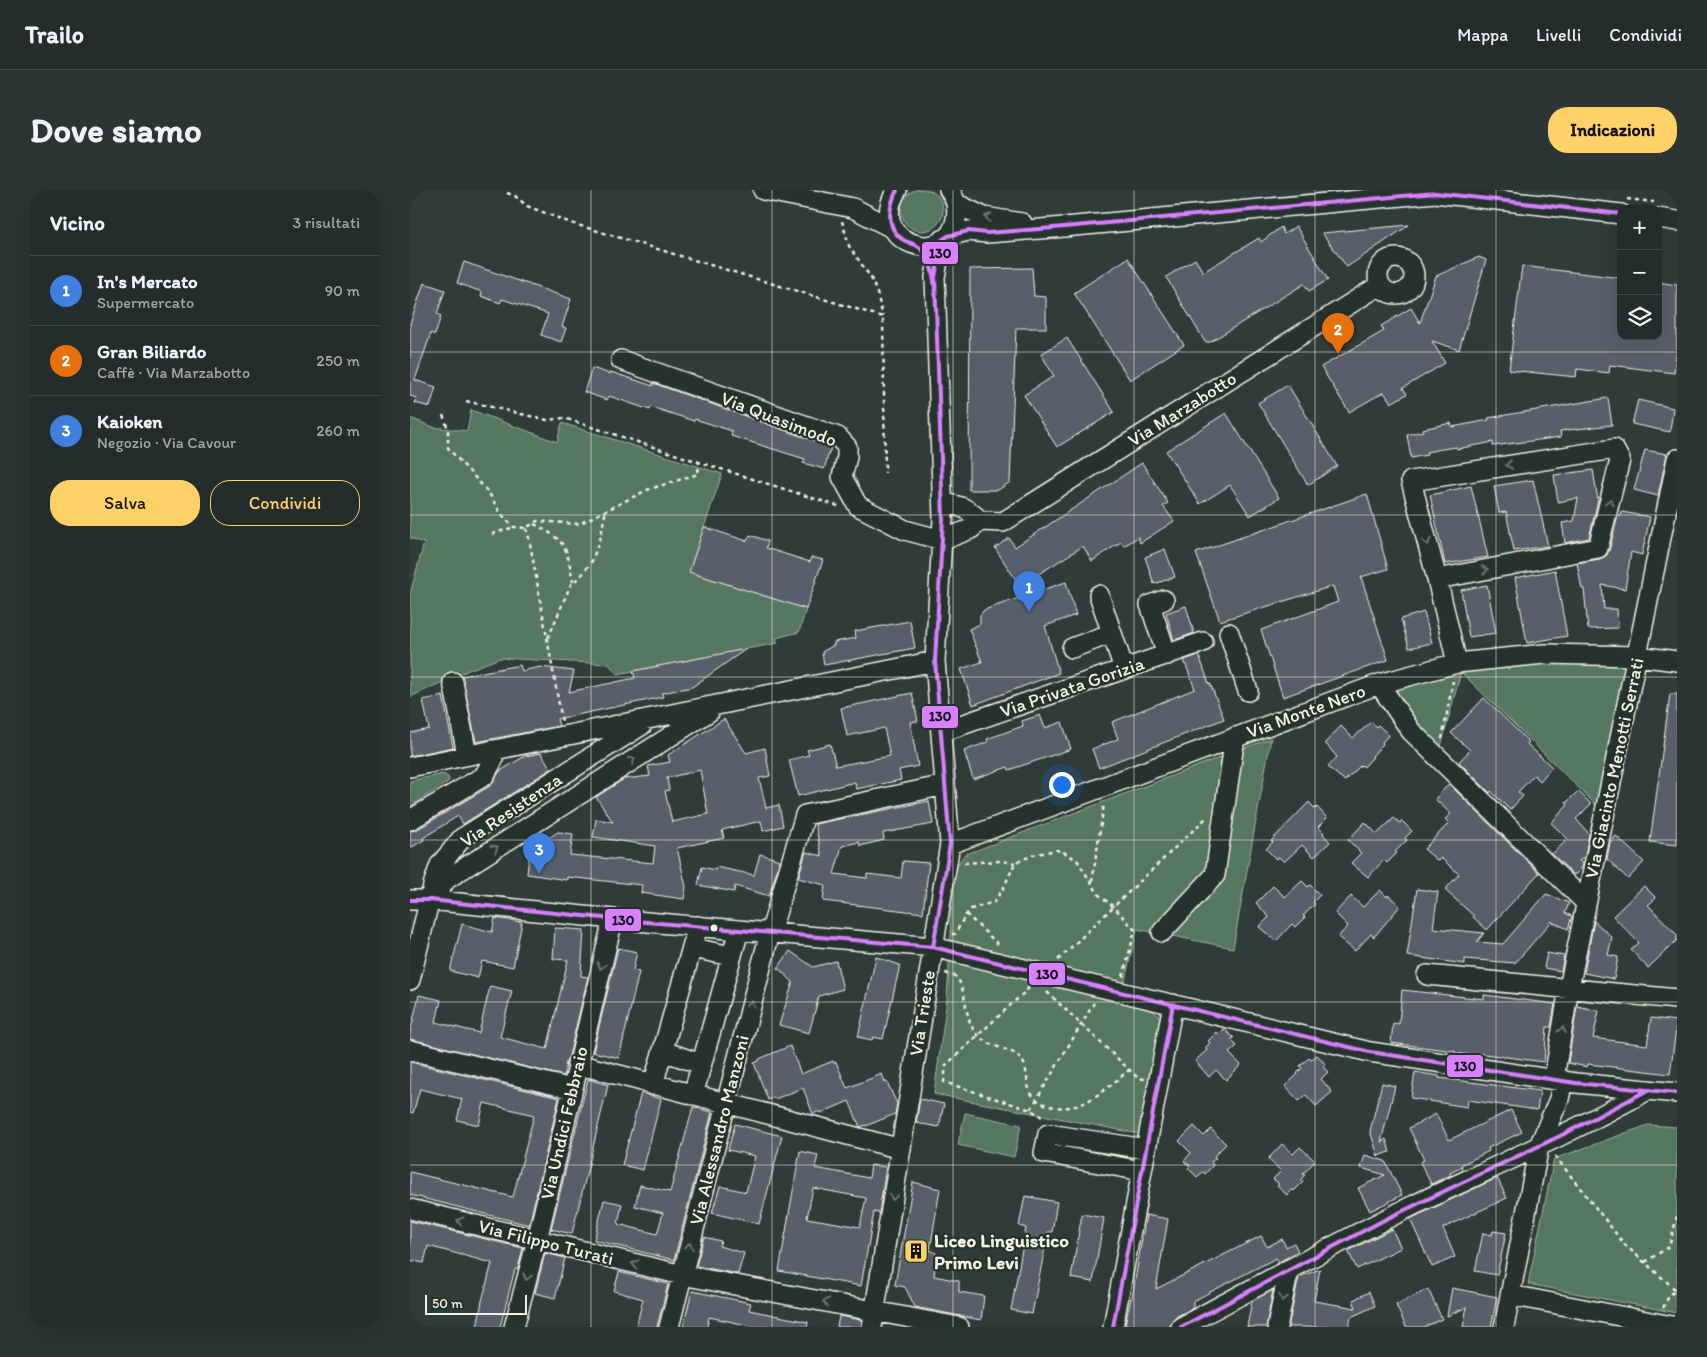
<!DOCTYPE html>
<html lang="it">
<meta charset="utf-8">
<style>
body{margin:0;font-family:Itim,sans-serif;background:#2c3533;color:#f1f3f6}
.controls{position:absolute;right:15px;top:15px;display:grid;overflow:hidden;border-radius:10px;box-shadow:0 5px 20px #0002}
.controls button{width:45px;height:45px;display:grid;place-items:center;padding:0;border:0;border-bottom:1px solid #414947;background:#242d2b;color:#f1f3f6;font:25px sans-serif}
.scale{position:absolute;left:15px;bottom:12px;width:102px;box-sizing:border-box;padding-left:5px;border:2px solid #f4f1e8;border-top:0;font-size:14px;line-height:18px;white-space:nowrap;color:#f4f1e8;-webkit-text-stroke:4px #26332d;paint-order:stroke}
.you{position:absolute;left:651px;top:594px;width:18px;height:18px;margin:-12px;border:4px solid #fff;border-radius:50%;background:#1a73e8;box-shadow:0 0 0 8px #1a73e833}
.badge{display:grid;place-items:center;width:32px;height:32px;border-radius:50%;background:#ffd166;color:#fff;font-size:16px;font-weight:700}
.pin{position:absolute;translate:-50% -41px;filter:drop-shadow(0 1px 2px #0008)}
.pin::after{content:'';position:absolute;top:26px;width:18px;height:15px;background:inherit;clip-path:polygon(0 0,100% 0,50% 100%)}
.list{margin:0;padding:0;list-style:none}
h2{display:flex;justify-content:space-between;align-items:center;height:65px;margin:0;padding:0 20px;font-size:21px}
h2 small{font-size:16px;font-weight:400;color:#a3a8a9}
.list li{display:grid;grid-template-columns:32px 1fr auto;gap:15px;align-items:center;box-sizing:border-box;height:70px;padding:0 20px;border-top:1px solid #414947}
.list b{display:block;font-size:19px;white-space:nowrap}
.list p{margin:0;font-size:16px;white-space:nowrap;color:#a3a8a9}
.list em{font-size:16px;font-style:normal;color:#a3a8a9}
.actions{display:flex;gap:10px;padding:15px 20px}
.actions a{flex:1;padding:11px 0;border:1px solid #ffd166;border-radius:20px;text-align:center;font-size:18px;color:#ffd166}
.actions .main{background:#ffd166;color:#111}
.icon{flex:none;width:28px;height:28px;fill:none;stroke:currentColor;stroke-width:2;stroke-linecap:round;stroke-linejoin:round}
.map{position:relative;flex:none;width:1267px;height:1137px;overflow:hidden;border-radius:20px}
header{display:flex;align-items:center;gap:30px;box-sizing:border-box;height:70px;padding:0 25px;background:#242d2b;border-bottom:1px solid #414947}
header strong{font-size:24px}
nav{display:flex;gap:28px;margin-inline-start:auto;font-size:18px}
.intro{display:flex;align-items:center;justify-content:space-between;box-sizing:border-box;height:120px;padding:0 30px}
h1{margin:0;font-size:35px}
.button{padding:12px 22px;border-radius:20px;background:#ffd166;color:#111;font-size:18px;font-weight:700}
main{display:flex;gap:30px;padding:0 30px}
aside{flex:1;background:#242d2b;border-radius:20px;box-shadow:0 5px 20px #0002}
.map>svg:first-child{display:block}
.green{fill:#55765f;stroke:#a4b4a4}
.building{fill:#595e6b;stroke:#f4f1e8;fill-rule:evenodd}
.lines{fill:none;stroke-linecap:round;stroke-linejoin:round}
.minor-casing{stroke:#f4f1e8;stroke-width:22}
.path{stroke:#f4f1e8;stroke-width:2.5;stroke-dasharray:4 4;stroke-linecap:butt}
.minor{stroke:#26332d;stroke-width:19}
.bus-1-casing{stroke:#26332d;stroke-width:8}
.bus-1{stroke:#d880ff;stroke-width:4}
.oneway{stroke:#6e766e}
.grid{fill:none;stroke:#f4f1e8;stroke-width:1;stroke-opacity:0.55}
.bus-dot{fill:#f4f1e8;stroke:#26332d;stroke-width:2}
.labels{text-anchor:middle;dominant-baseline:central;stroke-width:4.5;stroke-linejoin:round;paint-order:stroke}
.street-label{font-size:19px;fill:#f4f1e8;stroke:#26332d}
.poi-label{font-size:19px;font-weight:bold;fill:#f4f1e8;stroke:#26332d;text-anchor:start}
.line-badge{stroke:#26332d;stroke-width:2}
.pale-badge-label{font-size:14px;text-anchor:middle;font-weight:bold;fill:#111}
</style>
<header>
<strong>Trailo</strong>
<nav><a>Mappa</a><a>Livelli</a><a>Condividi</a></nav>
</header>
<div class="intro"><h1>Dove siamo</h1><a class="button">Indicazioni</a></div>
<main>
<aside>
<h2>Vicino<small>3 risultati</small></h2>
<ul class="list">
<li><span class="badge" style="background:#3f7fe0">1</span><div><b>In's Mercato</b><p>Supermercato</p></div><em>90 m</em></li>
<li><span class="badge" style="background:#e8710a">2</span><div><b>Gran Biliardo</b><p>Caffè · Via Marzabotto</p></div><em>250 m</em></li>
<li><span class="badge" style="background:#3f7fe0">3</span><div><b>Kaioken</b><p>Negozio · Via Cavour</p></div><em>260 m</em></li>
</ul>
<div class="actions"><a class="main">Salva</a><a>Condividi</a></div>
</aside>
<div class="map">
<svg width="1267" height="1137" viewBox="0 0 1267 1137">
<rect width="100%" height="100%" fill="#303c39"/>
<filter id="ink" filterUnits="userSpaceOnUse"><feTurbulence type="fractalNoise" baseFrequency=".02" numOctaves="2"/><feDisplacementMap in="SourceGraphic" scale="10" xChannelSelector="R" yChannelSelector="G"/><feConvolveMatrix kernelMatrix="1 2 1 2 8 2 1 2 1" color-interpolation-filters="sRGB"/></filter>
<g filter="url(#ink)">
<path class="green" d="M491 20a21 21 0 1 1 42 0a21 21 0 1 1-42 0Z
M61,220L147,252L152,233L312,284L279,382L396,419L389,442L366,448L368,453L207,484L199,474L90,468L61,479L0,507V404L14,353L0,348V228L23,237L57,241Z
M1136,472L1216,474L1187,616L1051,482L1028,567L975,502L1051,482Z
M861,548L823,758L727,739L710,811L740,818L750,827L730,944L524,904L537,809L541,743L540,732L545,679L554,665Z
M33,584L38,587L39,591L0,617V591Z
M555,923L611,935L604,967L548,955Z
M1238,935L1267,937V1123L1118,1094L1144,969Z"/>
<path class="building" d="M999,35L937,77L912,43Z
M886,36L918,90L899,101L894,94L800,152H795L756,87L785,69L793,82L849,48L851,52L871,37L874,44Z
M1069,67L1076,70L1049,160L1022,151L1035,173L993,198L997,204L981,213L974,202L939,222L911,177L974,141L971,136L1001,118L1010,133L1026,86Z
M718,68L774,155L720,190L664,103Z
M54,72L161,109L152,137L156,138L151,152L131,145L138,124L92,109L90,113L71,106L72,102L47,93Z
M1112,76L1211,88V146H1248V92L1267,95V158L1264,183L1200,175L1199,183L1167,179L1166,187L1099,180Z
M622,78L624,106L636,107V138H606L600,292L588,300H559L560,79Z
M14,93L35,100L27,124L31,126L25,145L21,143L5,190L26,197L20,217L5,213L7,208L0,206V134Z
M657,148L704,222L647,257L614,205L644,186L631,164Z
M182,178L200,184L201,182L243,196V193L421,257L414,279L393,273L395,269L321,246L322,241L285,229L284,231L241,217L240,220L199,206L197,210L174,202Z
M878,195L927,276L898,295L848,213Z
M1198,208L1202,235L1150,241L1151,247L1083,256V252L1047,259L1046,257L1032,259L1016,262L1017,265L1001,268L997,245L1013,241L1012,239L1041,233L1042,237L1079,230L1078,228Z
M1228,210L1263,218L1260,242L1222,234Z
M816,223L869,308L840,326L820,295L790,314L756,261Z
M1235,260L1257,264L1248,306L1224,300Z
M732,273L758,313L753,316L764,331L730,353L728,347L714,356L711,352L682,371L673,356L610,396L585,358L599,348L605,357Z
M1183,280L1188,310L1179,348L1155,353L1152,333L1164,331L1168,308L1148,312L1144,285Z
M1123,290L1138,356L1104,361L1096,322L1089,323L1084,296Z
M1061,296L1078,367L1035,374L1020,305Z
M957,304L978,379L951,387L978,470L873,507L851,440L928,412L923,396L810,431L786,363Z
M1212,322L1240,327L1232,365L1221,362L1215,399L1192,395L1194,419H1207L1208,438L1178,439L1174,399H1172L1167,373L1190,369L1196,366L1199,361L1208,326H1211Z
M294,337L337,351L340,345L358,351L356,358L400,372L401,367L413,370L396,419L279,382Z
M755,359L765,387L744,394L735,367Z
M1145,380L1157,446L1117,453L1105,388Z
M656,392L666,425L635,436L649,483L563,515L551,479L572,472L559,439L570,434V425L574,420Z
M1077,395L1086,443L1059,447L1051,400Z
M776,416L784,443L764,450L756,423Z
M1014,422L1022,453L999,458L991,429Z
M500,431L505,458L414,475L412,462L424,455V452L446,448L445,441Z
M336,459L282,497L252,503L253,507L147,529L149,536L66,552L52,486L110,475L112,481L130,477L164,481L159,502L225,488L223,481Z
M789,465L799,494L800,493L814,529L689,578L682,559L708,549L702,532L785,499L774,470Z
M502,503L508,531L500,532L508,576L489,580L491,590L446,599L445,592L388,606L379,570L399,565L397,560L420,554L426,576L480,566L474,538L437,546L431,518Z
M1260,504H1267V655L1240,652Z
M33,506L43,557L0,566V543L19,539L13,510Z
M1074,508L1119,552L1117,554L1142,577L1130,591L1124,585L1108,602L1113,606L1100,620L1081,601L1080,603L1049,572L1060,560L1041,543Z
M630,525L635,538L652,532L661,559L599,580L598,577L563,589L554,561L578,552L577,549L613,536L612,531Z
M314,529L336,563L355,558L360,586L349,588L356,618L369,615L373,636L353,641L351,631L312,640L314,648L267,658L276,697L274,709L231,703L232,695L157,687V690L117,684L120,657L133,659L134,651L148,642L163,644L160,665L243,673L245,656L183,647L186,629L203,632L186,607L214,589L240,586L238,576L260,572L258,565ZM290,580L298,624L262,632L255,601L259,600L257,588Z
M961,532L966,537L968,535L979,545L972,552L973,554L962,566L963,567L954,577L951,575L935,591L918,577L927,567L915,553L931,536L943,548Z
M131,563L141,579L53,634L48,626L13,648L14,650L0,658V641L6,640L80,596L90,581L115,566Z
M1039,594L1129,683L1077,740L1063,727L1064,726L1035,700L1049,684L1031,668L1028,671L1014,659L1039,633L1035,629L1041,624L1025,609Z
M1168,601L1181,614L1166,629L1179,644L1175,666L1169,671L1173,674L1172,678L1166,684H1163L1142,664L1158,649L1141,633L1158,615L1156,613Z
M519,611L523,634L473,643L474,650L450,656L449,652L432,656L424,684L457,688V684L491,688L493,671L519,673L513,723L413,711L415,695L388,688L396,662L412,666L405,634Z
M899,612L905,619L907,617L917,628L908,637L914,643L913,644L920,652L904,667L892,655L874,672L869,667L866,669L856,659L863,652L861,651Z
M984,628L990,633L992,631L1002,641L995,648L997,650L985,662L987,663L977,673L974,670L958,687L941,673L951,663L938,650L955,632L967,644Z
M1206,646L1234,672L1218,689L1197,669L1200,652Z
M350,664L370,670L359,706L325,696L324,702L288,695L292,677L305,680L306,677L344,685Z
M892,691L898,697L900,695L910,705L903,712L905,714L893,726L895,727L885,737L882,734L866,751L849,737L859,727L846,713L863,696L875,707Z
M1234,696L1246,708L1238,715L1267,745V750L1238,778L1221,760L1229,753L1203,726Z
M1007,699L1028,702L1023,738L1074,743L1067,752L1093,754L1136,704L1159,713L1155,723L1162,726L1158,739L1142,732V731L1105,773L1055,769V774L997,766Z
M970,700L977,707L978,705L990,716L964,747L961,744L945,761L928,747L938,736L925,723L941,706L953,717Z
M85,728L112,732L103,777L72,771L68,788L40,781L52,734L82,742Z
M1184,731L1202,747L1198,765L1208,767L1204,789L1174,783Z
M145,738L174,740L171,786L178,787L159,866L156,872L154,886L0,849V843L9,805L31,810L26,832L69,843L80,796L102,801L90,847L137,859L158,770L143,769Z
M208,758L227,762L223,780L229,782L209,868L183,862Z
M380,761L403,777L426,771L433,799L409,806L399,843L369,835L383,792L368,778Z
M1137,763L1154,766L1151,781L1134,778Z
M466,767L490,775L473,849L463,847L462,850L448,847Z
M992,800L1074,809V805L1145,814L1141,837H1137L1134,872L1067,863V866L1045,863V861L981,853L983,833L989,834Z
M1167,816L1189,821L1183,848L1237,855L1241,828L1267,831L1260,884L1178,874L1177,877L1158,873Z
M814,839L824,848L821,850L827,856L819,863L831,875L816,890L806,880L799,887L785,871L797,860L795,858L800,853L798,851L807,842L809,844Z
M380,856L391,884L423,871L424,873L426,872L437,898L472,884L475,892H477L487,914L485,924L456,936V935L450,937L439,911L411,923L410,921L403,924L393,898L365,909L364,907L358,910L344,873L349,871V869Z
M907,865L916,875L913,877L918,882L911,889L922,902L906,916L896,905L889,911L875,896L888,884L887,883L892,878L890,876L899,868L901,870Z
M0,872L149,908L119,1035L0,1005V982L103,1007L124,925L74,913L69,935L47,930L52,909L10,899L3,923L0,922Z
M1005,882L1029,886V888L1130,901L1127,920L1058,910L1057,917L1001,908Z
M178,889L198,895L162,1044L141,1039Z
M972,893L985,896L971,952L976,949L980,962L968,966L960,941Z
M231,903L251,909L233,980L212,975Z
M510,909L534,914L529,937L506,933Z
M283,917L302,922L264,1070L184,1050L194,1010L212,1014L208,1034L247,1044L253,1023L225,1016L230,995L260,1002Z
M1101,920L1112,942L1078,958L1079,961L1051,975L1052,977L1040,983L1041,985L1021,994L1010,972L1014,970L999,938L1026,924L1039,950Z
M325,934L372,946L349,1034L302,1023L310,996L336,1002L345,966L318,960Z
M784,936L794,946L801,939L816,954L804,966L806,968L801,972L803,975L795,984L793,982L787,987L778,978L780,976L774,971L781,963L769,951Z
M872,954L883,964L890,957L905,971L893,984L895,985L890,990L893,992L884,1001L882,999L877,1005L867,996L869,994L863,989L871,981L858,969Z
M390,961L408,965L405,978L459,988L461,975L476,977L469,1023L464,1022L451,1096L369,1081ZM403,998L456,1008L450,1037L397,1028Z
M955,965L975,971L992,1005L960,1021L948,998L975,985L951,978Z
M1087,988L1097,1008L1033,1038L1045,1067L1022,1077L1000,1029Z
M503,992L530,999L520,1060L526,1063L524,1086L549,1091V1102L574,1106L571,1130L505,1117L495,1097L485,1095Z
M615,1006L647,1012L642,1042H638L622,1124L601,1120L616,1038L609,1036Z
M672,1024L694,1028L683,1092L661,1088Z
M736,1025L758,1029L746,1099L851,1046L857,1057L872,1049L876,1057L884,1053L888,1061L869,1072L866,1068L783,1111V1118L765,1127L761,1132L760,1137H728L715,1134L721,1108H722Z
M0,1031L113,1058L108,1079H105L90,1137H67L72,1111L82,1073L18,1056L14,1073L0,1070Z
M982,1039L991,1058L947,1079L938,1061Z
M1083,1041L1096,1043L1087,1085L1065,1081L1073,1043L1082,1045Z
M294,1047L311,1051L309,1056L334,1063L328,1084L286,1076Z
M135,1063L155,1068L145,1108L125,1103Z
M910,1079L904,1111L946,1118L943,1110L959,1102L965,1116L941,1127L939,1137H878L889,1087Z
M209,1082L258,1094L247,1137H226L233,1109L204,1101Z
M1042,1098L1087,1107L1081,1137H1053L1057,1117L1037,1126Z
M1018,1099L1032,1129L1014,1137H996L986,1115Z
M863,1100L856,1137H837L842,1111Z
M282,1101L341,1113L339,1120L398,1132L397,1137H346L299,1127L297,1137H273Z
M429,1126L452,1130L451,1137H427Z"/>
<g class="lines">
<g class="minor-casing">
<path id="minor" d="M353,0L443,18L482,38
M487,0C454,53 538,79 546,29C548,17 546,9 539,0
M547,14L574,27L612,33
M1248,28L1267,31
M538,46L558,41L577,43L643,38L1025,3L1211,24
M968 86a18 18 0 1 1 36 0a18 18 0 1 1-36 0Z
M211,170L428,247L437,257V267L432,287L448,316L495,340L532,350L561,339L570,331
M533,313C550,316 557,317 570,331
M570,331L593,332L970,95
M1027,389L1188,358L1210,270L1204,259L1001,291L1027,389L1047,473
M689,405L714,479
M754,410L740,415L757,465
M819,443L838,501
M662,458L702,443
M43,492L57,565
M969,494L1001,541L1176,713
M531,542L793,452
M0,577L525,471
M0,630L74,586L83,570L82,560
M540,654L969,494L1047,473L1134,464L1227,466L1267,471
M23,707L37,689L300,521
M0,710H20L203,729L523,757L960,862L1166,893L1267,903
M752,742L805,685L825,547
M283,758L321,766
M1017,785L1267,809
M0,790L24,692L30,675L52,648L232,535
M0,860L162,899
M253,861L291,874
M167,874L491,959
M1144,888L1159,798L1267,269
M243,895L288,736
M283,905L329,740
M732,981L634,963L638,944L736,959
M0,1019L272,1085L549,1137
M1100,1105L1262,1136
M104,1137L127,1050L203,729
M259,1137L357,754L395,625L535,595
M462,1137L540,654L525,471L533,329L525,87L532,50
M703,1137L763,814
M771,1137C849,1095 927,1053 1006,1014C1084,977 1163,942 1238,900
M867,1137L879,1079
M1094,1137L1129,956L1149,909L1153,890"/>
</g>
<path class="path" d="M97,3L105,6L117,16L161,33L473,127L475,283
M1217,9L1244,12
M432,31L439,56L461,88L467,103L473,127
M56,211L137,230L154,228L289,272
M33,225L38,239V258L79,303L91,324L104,337L116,338L127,331L169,334L237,300L288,284L289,272L431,317
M124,334C158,352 156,356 163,392
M116,338L119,348L152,531
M82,344L104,337
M138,448L161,394L171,386L182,371L190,349L196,320
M1032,549L1043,491
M554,673L589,671L605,673
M682,692L694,614
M556,724L590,756
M542,744H545L555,726L561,719L584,712L593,699L605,673L623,665L646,660L652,661L667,670L689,705L704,717L725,740L713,787
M648,770L797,627
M535,783C538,784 543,785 546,787C555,795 555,824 562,837C575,861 601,855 612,870C619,881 615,897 623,906C634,920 662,920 676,912C692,903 706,891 719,880
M618,797V799L536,875L534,892L621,920L632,927
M637,802L728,888L735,889
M621,919L684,813
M1145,966L1215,1055L1266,1100
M1235,1072L1259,1057L1267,1026
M1253,1118L1259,1106L1266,1100"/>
<use href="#minor" class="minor"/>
<g class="bus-1-casing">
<path id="bus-1" d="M487,0C479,16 475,37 492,49C497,53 504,53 509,57C523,70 525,93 526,111
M0,710H20L203,729L523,757L960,862L1166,893L1267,903
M523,757L540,654L525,471L533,329L525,87L532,50L538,46L558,41L577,43L643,38L1025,3L1211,24
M703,1137L763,814
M771,1137L976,1029L1152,945L1238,900L1246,901"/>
</g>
<use href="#bus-1" class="bus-1"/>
</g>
<defs><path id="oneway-chevron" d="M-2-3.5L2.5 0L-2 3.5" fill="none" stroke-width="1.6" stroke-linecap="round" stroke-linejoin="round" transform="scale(1.25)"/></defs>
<g class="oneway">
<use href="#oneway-chevron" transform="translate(578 27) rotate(-166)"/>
<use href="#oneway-chevron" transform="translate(1099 275) rotate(171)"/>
<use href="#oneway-chevron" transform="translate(1200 312) rotate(-76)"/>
<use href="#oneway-chevron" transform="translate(1017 352) rotate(75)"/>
<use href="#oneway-chevron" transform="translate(1075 380) rotate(-11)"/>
<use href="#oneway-chevron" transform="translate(222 570) rotate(-33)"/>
<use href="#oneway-chevron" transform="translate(85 658) rotate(-33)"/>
<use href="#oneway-chevron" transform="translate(191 776) rotate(104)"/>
<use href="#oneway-chevron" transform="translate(341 814) rotate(-75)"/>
<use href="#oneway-chevron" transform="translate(1152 840) rotate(-80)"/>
<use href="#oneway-chevron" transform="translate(483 1007) rotate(99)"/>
<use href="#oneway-chevron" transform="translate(50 1031) rotate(-166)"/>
<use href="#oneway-chevron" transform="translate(279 1056) rotate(-76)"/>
<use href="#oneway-chevron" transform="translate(225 1074) rotate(-166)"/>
<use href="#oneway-chevron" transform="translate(117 1087) rotate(104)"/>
<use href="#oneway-chevron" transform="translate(873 1108) rotate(102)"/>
<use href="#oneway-chevron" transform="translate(416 1112) rotate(-169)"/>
</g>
</g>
<path class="grid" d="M181,0V1137M362,0V1137M543,0V1137M724,0V1137M905,0V1137M1086,0V1137M0,162H1267M0,325H1267M0,487H1267M0,650H1267M0,812H1267M0,975H1267"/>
<defs>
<g id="building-square" transform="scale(1.25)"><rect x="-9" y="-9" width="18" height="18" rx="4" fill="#ffd166" stroke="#26332d"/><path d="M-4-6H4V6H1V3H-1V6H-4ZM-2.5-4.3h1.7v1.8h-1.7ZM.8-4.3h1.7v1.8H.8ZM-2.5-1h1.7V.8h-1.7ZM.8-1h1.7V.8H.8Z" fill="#111"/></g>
</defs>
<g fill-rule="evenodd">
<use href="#building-square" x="506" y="1061"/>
</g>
<circle class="bus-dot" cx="304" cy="738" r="4.5"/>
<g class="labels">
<g class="street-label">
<text transform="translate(772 219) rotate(-32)">Via Marzabotto</text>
<text transform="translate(369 229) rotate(21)">Via Quasimodo</text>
<text transform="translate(662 497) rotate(-19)">Via Privata Gorizia</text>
<text transform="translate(896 521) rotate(-20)">Via Monte Nero</text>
<text transform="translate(1204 578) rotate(-78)">Via Giacinto Menotti Serrati</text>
<text transform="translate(101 620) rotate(-34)">Via Resistenza</text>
<text transform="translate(512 823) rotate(-81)">Via Trieste</text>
<text transform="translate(154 933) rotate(-77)">Via Undici Febbraio</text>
<text transform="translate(309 940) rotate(-76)">Via Alessandro Manzoni</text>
<text transform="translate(136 1052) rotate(14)">Via Filippo Turati</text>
</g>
<g class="poi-label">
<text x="524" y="1050">Liceo Linguistico<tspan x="524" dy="22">Primo Levi</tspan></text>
</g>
</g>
<g class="line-badge">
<rect x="511" y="51" width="38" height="24" rx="5" fill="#d880ff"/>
<rect x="511" y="515" width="38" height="24" rx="5" fill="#d880ff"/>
<rect x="194" y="718" width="38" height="24" rx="5" fill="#d880ff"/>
<rect x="618" y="772" width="38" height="24" rx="5" fill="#d880ff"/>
<rect x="1036" y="864" width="38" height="24" rx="5" fill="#d880ff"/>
</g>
<g class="pale-badge-label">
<text x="530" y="68">130</text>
<text x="530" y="531">130</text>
<text x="213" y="735">130</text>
<text x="637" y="789">130</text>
<text x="1055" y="881">130</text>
</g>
</svg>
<div class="controls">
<button>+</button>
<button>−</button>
<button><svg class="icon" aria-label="layers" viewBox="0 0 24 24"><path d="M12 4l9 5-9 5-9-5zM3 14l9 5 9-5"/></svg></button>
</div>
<div class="scale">50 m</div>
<div class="you"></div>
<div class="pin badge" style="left:619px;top:422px;background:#3f7fe0">1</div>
<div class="pin badge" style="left:928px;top:164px;background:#e8710a">2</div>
<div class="pin badge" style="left:129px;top:684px;background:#3f7fe0">3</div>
</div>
</main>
